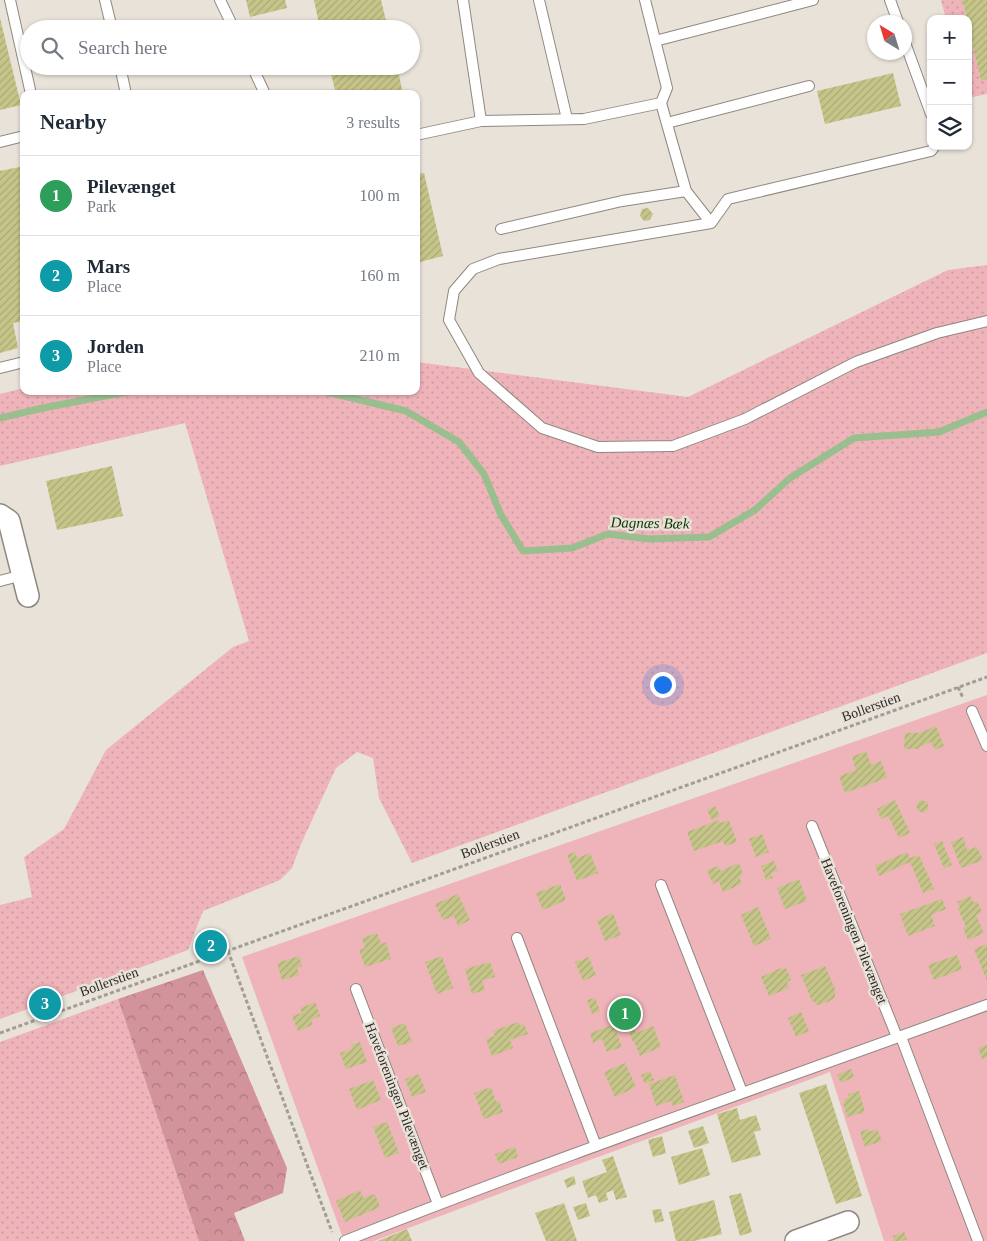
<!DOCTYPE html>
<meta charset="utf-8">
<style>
body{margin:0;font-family:"Times New Roman",serif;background:#f6f6f7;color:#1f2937}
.controls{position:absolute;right:15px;top:15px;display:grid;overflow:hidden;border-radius:10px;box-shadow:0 1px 4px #0004}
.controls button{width:45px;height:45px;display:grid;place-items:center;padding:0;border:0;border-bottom:1px solid #e0e1e3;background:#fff;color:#1f2937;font:25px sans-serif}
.compass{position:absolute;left:867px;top:15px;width:45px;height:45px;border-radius:50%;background:#fff;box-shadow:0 1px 4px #0004;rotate:322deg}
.you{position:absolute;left:662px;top:684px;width:18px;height:18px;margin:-12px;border:4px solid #fff;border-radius:50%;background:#1a73e8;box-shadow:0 0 0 8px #1a73e833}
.badge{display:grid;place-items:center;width:32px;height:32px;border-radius:50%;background:#1a73e8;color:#fff;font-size:16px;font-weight:700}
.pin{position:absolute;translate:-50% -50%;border:2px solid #fff;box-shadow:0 1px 5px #0006}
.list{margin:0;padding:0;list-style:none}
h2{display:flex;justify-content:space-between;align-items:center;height:65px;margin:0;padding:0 20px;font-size:21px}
h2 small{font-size:16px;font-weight:400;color:#747a83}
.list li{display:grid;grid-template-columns:32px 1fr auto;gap:15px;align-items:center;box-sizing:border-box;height:80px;padding:0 20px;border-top:1px solid #e0e1e3}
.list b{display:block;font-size:19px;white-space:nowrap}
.list p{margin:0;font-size:16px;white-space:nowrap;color:#747a83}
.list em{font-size:16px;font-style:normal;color:#747a83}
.icon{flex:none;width:28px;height:28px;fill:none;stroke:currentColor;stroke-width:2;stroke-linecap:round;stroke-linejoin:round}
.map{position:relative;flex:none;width:987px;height:1241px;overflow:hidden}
.search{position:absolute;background:#fff;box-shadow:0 1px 4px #0004;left:20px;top:20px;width:400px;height:55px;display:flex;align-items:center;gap:12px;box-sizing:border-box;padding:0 18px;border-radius:28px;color:#747a83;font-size:19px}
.panel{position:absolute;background:#fff;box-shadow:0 1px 4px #0004;left:20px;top:90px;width:400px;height:305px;border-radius:10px}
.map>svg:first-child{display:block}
.grass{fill:url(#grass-dots)}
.forest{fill:url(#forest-crowns)}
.garden{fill:#efb3ba}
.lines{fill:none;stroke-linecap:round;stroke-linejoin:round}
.stream{stroke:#99bf8f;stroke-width:7}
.building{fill:url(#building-hatch)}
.lane-casing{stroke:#8f8880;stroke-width:12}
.street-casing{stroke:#8f8880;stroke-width:24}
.path{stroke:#a29d96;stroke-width:3;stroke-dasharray:4 2.5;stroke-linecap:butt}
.lane{stroke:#fff;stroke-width:10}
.street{stroke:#fff;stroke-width:21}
.labels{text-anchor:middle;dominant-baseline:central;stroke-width:5;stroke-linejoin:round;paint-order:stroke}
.street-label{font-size:14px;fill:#2c2926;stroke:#e9e2d9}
.water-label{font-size:15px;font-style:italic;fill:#133806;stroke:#e9e2d9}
</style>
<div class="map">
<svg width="987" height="1241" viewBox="0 0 987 1241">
<defs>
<pattern id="grass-dots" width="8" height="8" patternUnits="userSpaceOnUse" patternTransform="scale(1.25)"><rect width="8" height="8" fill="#efb3ba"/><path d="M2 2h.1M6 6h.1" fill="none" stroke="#cd9aa0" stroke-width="1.8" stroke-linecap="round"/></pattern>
<pattern id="forest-crowns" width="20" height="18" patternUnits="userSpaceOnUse" patternTransform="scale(1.25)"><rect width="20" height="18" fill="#d3939b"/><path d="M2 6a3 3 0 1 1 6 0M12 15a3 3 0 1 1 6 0" fill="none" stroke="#ab787e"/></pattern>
<pattern id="building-hatch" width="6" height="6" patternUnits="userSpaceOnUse" patternTransform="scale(1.25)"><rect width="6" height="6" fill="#c6c589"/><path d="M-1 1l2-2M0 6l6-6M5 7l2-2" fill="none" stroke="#aaa976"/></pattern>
</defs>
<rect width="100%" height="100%" fill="#e9e2d9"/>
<path class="grass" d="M941,0H962L967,19H946Z
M968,26L981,80L987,79V94L968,98Z
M987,265V653L412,863L379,798L373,758L357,752L336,768L301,844L292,868L280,880L203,911L188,950L0,1019V905L32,897L24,857L64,829L106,750L233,647L249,641L185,423L0,466V394L24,388V391H416V362L688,397L948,270Z
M118,999L199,1241H0V1042Z"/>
<path class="forest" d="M203,970L287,1168L283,1193L234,1213L245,1241H199L118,999Z"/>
<path class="garden" d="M987,695V1241H884L830,1072L557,1172L374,1241H344L242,957Z"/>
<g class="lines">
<path class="stream" d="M323,391L406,411L459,442L484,474L501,515L523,551L572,548L608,534L649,539L709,537L755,510L790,478L854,438L939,432L987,412
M0,418L43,408L131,391"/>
</g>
<path class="building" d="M246,0H285L287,8L250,17Z
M314,0H381L388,29H320Z
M962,0H987V79L981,81L968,26V19H967Z
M0,18L21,105L0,110Z
M329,66H397L403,94H336Z
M893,73L901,106L825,124L817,91Z
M24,166V321L13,323L18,348L0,353V171Z
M424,173L443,256L416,263V174Z
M648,208L653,214L650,220L644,221L640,216L642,209Z
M112,466L123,516L57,530L46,481Z
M936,726L944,746L935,750L931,742L919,747V749H904L905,733H919Z
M866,751L871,765L881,761L887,778L845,793L839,776L856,770L852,757Z
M895,800L910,833L899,838L888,816L881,819L877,809Z
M920,800L927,802L929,808L924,813L918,811L916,805Z
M715,806L720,816L712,820L707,810Z
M719,820L720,823L729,820L737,842L725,846L723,841L694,851L687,832Z
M762,834L769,852L756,857L749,839Z
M963,837L967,850L977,847L983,860L961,868L951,842Z
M942,841L952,865L944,868L934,844Z
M575,852L577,858L590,853L598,873L577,881L567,855Z
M907,852L910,858L919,855L934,889L923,893L910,862L879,876L875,866Z
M774,861L778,871L771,873L773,878L766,880L761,866Z
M739,863L743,875L739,877L742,884L723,892L719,881L713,884L707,870L718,866L720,871Z
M799,879L807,901L785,909L777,888Z
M560,884L566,900L543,910L536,893Z
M458,894L470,920L458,926L454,916L443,920L435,904Z
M970,896L974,903L977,901L982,912L976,915L984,933L968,940L963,928L966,927L958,909L960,908L957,902Z
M942,899L946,909L931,915L935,926L908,936L900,914Z
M758,907L771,939L754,946L741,915Z
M613,913L621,935L605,941L597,920Z
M377,933L381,944L386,942L391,959L365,967L359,950L365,948L362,938Z
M987,944V981L974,949Z
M957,955L962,969L934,980L928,965Z
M299,956L302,966L297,968L299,975L282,980L277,963Z
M442,956L453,988L437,994L425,962Z
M589,957L596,975L583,981L575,962Z
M490,962L495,977L482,980L485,990L472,994L465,969Z
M825,966L835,989V997L828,1002L817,1005L811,999L801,975Z
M781,968L782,970L786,968L791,980L787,982L789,988L769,996L761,977Z
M595,998L600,1011L592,1014L587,1000Z
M315,1002L320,1016L311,1020L313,1025L298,1031L292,1016L302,1013L300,1008Z
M801,1012L809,1031L796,1037L788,1018Z
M518,1022L520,1026L524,1024L528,1034L510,1040L513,1048L492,1056L486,1039L495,1036L493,1031Z
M405,1023L412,1042L398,1046L391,1028Z
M618,1023L620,1030L616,1031L622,1047L607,1052L602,1039L593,1043L590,1033Z
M633,1026L636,1033L653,1026L661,1047L640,1056L634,1041L633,1042L627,1028Z
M360,1042L367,1062L346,1069L340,1053L352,1049L351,1045Z
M987,1045V1057L982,1059L978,1048Z
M625,1063L636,1087L615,1097L604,1072Z
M851,1069L854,1077L841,1083L837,1075Z
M650,1071L654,1080L645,1084L641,1075Z
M419,1074L426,1092L412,1097L405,1079Z
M675,1075L684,1102L673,1106L671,1101L656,1106L649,1084Z
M373,1080L381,1100L357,1110L349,1089Z
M826,1084L862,1196L836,1204L799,1093Z
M491,1087L496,1102L499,1101L503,1112L484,1119L474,1093Z
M859,1091L865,1112L847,1117L843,1103H845L844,1099L849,1098L848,1094Z
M737,1108L740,1120L756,1115L761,1130L754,1132L761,1155L732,1163L717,1114Z
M387,1122L399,1153L385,1158L373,1127Z
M703,1126L709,1143L694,1148L688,1131Z
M868,1129L869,1132L877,1129L882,1141L865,1147L860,1132Z
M662,1136L666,1153L653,1157L648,1140Z
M515,1147L518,1157L499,1164L495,1154Z
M702,1148L710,1175L679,1185L671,1157Z
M613,1156L627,1197L616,1200L613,1190L606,1193L608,1200L599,1203L596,1195L588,1198L582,1181L607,1172L602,1160Z
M574,1176L576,1184L567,1188L564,1180Z
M360,1190L363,1198L375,1194L380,1207L345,1222L336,1201Z
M741,1193L752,1232L740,1236L729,1196Z
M714,1200L722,1234L694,1241H676L669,1212Z
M564,1203L577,1241H546L535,1213Z
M586,1203L590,1216L578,1220L573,1207Z
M661,1209L664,1221L655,1223L652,1210Z
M407,1229L412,1241H378Z
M904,1232L907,1239L902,1241H894L893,1236Z"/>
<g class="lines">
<g class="lane-casing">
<path id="lane" d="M10,0L31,94
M105,0L112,29
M220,0L234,29
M539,0L567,119
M890,0L898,22
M904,40L931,114
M655,41L813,0
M120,66L126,94
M252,66L265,94
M661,103L686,191L711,223
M481,121L584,119L661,103L667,88L645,0
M667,123L809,86
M416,135L481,121L463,0
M0,142L24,136
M935,146L931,151L728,199L711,223L499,259L473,269L454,291L449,320L479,373L542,428L598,447L673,446L745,419L856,362L937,333L987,321
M501,229L622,201L686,191
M0,368L24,362
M0,581L23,575
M972,711L987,746
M812,826L897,1037
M661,885L742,1092
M517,938L596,1146
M356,989L438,1204
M901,1037L978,1241
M345,1241C557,1157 773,1083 987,1005"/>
</g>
<g class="street-casing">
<path id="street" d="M0,515L9,521L28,596
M796,1241L848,1222"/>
</g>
<path class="path" d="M958,687L963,698
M228,951L332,1232
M0,1033L987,677"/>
<use href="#lane" class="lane"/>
<use href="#street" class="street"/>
</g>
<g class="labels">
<g class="street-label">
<text transform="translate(871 707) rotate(-20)">Bollerstien</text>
<text transform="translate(490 844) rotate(-20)">Bollerstien</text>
<text transform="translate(854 931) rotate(68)">Haveforeningen Pilevænget</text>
<text transform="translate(109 982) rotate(-20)">Bollerstien</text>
<text transform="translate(397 1096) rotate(69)">Haveforeningen Pilevænget</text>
</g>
<g class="water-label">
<text transform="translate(650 523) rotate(1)">Dagnæs Bæk</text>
</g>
</g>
</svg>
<div class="controls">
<button>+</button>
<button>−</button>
<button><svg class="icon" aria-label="layers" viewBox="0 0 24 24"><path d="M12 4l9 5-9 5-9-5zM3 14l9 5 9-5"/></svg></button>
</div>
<svg class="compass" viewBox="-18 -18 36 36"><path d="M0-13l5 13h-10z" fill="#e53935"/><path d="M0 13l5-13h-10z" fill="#747a83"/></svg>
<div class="you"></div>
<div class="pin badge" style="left:625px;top:1014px;background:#2e9e5b">1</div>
<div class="pin badge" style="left:211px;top:946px;background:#0f9aa8">2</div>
<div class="pin badge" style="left:45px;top:1004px;background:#0f9aa8">3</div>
<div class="search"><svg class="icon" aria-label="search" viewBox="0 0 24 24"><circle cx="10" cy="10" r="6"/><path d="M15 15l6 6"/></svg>Search here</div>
<section class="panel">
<h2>Nearby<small>3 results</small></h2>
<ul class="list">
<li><span class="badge" style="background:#2e9e5b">1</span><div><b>Pilevænget</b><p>Park</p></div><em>100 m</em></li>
<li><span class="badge" style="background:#0f9aa8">2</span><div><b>Mars</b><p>Place</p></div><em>160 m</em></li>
<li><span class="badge" style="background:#0f9aa8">3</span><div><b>Jorden</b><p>Place</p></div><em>210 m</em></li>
</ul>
</section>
</div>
